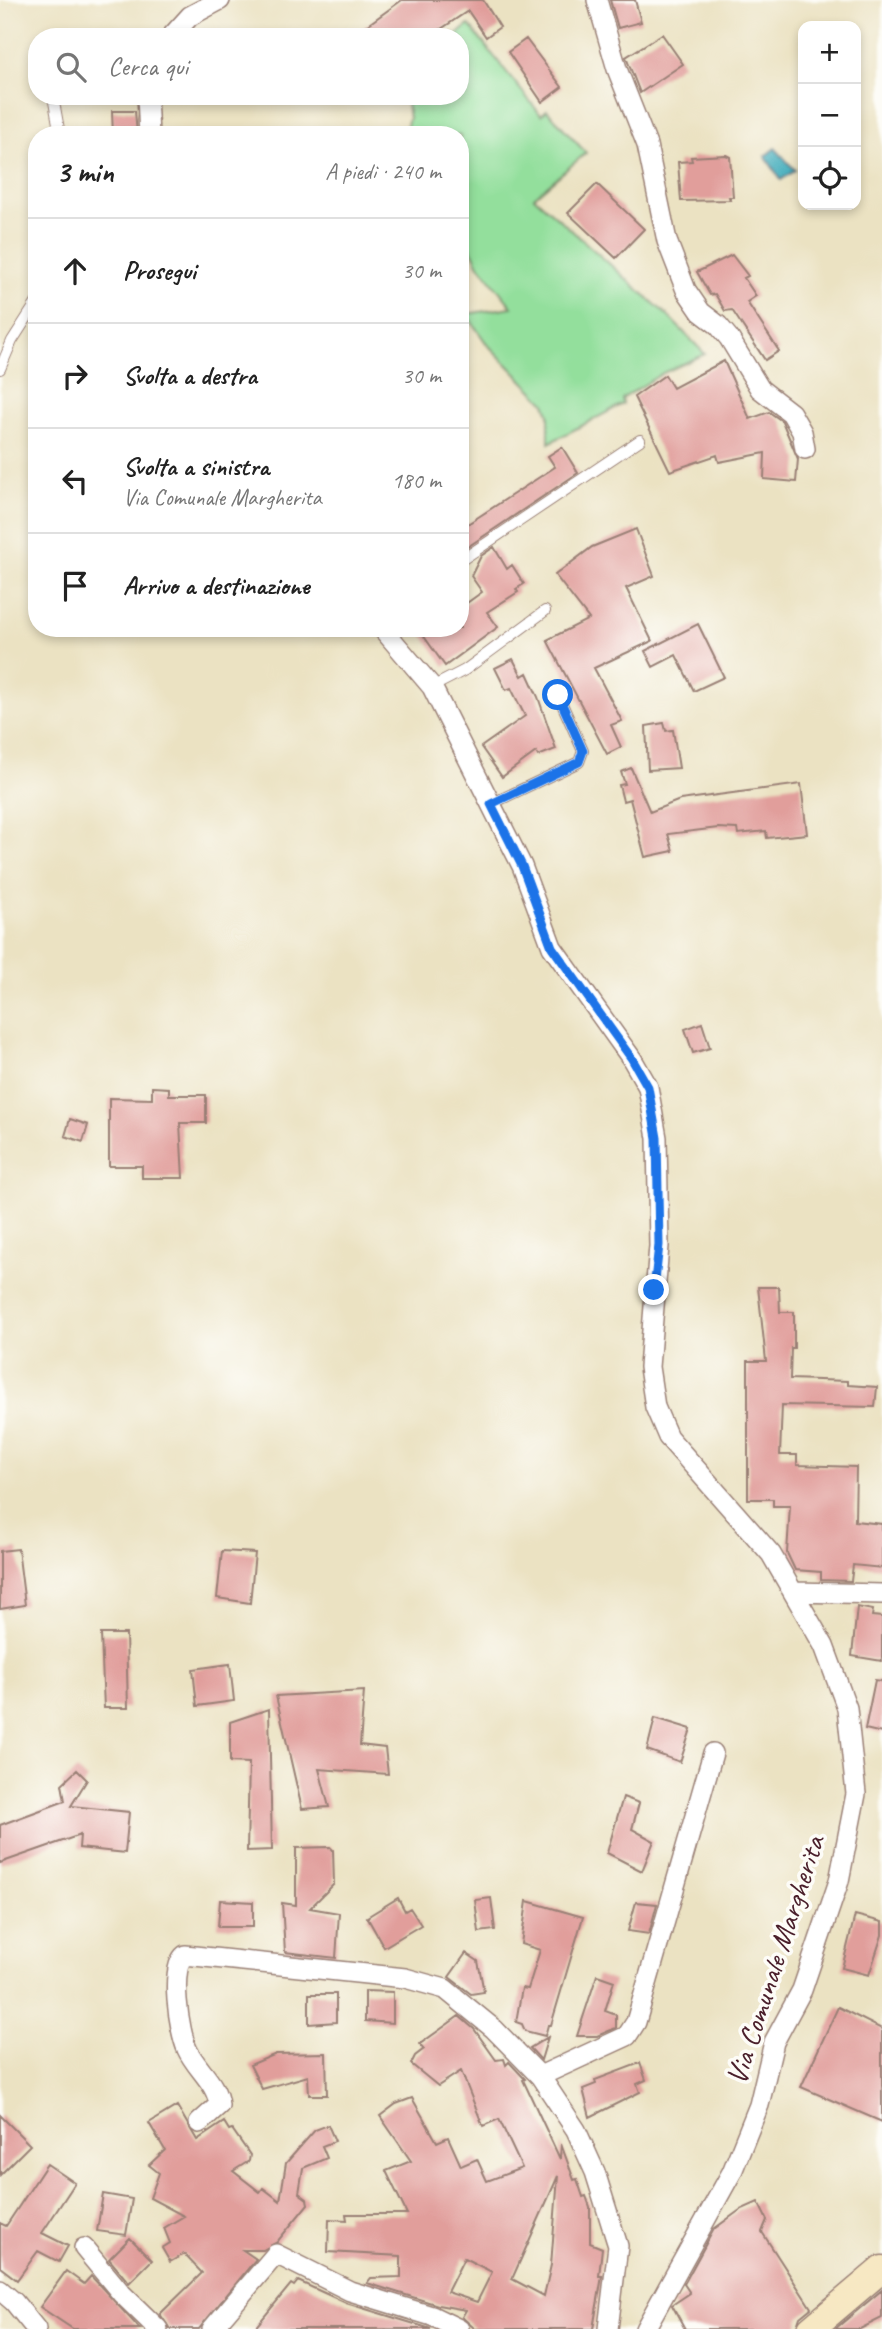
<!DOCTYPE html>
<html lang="it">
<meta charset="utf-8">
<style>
body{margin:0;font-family:Caveat,sans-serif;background:#f2f2f2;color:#222}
.controls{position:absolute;right:21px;top:21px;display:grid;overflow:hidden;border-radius:14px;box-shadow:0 4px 10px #0003}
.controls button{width:63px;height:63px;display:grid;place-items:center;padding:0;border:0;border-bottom:2px solid #e0e0e0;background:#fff;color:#222;font:35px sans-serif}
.stop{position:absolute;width:21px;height:21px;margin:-16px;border:5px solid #1a73e8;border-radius:50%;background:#fff}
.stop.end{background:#1a73e8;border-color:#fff;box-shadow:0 2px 7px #0008}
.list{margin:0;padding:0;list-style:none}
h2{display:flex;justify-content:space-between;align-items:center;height:91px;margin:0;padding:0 28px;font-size:30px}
h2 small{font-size:23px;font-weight:400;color:#767676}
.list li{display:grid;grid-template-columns:46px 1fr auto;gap:21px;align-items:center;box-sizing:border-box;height:105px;padding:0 28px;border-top:2px solid #e0e0e0}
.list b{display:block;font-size:26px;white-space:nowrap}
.list p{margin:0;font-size:23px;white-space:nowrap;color:#767676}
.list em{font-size:23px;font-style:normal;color:#767676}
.icon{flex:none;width:38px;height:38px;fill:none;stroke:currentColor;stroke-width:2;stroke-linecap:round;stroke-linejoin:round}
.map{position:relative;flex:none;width:882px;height:2329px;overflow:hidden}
.search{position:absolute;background:#fff;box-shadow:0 4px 10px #0003;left:28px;top:28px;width:441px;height:77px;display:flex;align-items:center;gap:18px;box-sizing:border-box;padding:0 24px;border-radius:28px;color:#767676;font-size:26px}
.panel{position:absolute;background:#fff;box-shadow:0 4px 10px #0003;left:28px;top:126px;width:441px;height:511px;border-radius:28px}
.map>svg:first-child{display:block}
.green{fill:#93df9c;stroke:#6e7f64;stroke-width:2}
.water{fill:#3caaba;stroke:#436472;stroke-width:2}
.building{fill:#e19e9b;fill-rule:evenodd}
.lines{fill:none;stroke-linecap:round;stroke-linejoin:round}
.lane-casing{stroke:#9a8076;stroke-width:12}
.street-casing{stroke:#9a8076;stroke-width:22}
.secondary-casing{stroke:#9a8076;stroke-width:29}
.lane{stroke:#fff;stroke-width:10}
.street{stroke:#fff;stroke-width:19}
.secondary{stroke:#f7e8c3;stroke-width:26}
.route{stroke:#1a73e8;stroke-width:9}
.labels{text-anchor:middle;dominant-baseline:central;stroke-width:7;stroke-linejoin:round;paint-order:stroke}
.street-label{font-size:30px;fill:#4a1f2b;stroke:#fdfcf7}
</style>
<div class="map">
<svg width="882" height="2329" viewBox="0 0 882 2329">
<rect width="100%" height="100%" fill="#fdfcf7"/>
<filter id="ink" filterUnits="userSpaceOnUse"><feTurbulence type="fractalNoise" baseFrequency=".0143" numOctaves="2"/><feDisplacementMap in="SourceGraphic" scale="14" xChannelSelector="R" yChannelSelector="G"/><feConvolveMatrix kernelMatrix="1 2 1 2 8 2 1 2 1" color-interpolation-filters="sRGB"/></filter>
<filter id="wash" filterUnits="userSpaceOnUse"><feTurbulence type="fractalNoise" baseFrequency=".00686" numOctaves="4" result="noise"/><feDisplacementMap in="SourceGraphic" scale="28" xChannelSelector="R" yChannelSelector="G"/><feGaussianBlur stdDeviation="1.57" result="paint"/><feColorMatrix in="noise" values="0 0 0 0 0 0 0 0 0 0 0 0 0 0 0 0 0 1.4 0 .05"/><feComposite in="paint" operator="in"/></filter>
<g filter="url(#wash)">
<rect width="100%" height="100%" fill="#ebe2c2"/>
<path class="green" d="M469,25L541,115L547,110L586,153L534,197L667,315L705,354L663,373L622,399L623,404L549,443V414L545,403L487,344L466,314L512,307L479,265L460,227V135H404L409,118L406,96H460V37H453Z"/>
<path class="water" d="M775,148L795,170L781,180L765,156Z"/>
<g id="blocks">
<path class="building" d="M402,0H483L500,27L486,37L468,11L429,37H351Z
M610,0H635L641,22L618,28Z
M662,34L683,64L640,93L626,57Z
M526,39L562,87L542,102L508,52Z
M112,111H135L137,135H113Z
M726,155L730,157L733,197H729L730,200L681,201L678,162L692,161L691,157Z
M597,184L644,229L616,258L568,213Z
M732,255L748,276L744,278L756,296L747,302L779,351L765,360L732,310L725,311L715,294L710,295L697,272Z
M724,361L750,419L769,412L782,421L798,459L796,482L764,479L765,453L719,462L717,455L670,471L634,397L665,375L673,388Z
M562,447L578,473L460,552V529L555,467L548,456Z
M636,529L654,576L626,588L652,641L594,668L622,721L611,725L621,747L607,754L547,640L589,619L555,575L592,547Z
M494,547L507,569L512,565L524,584L516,589L518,592L487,612L498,627L445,666L418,628H460V608L482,592L471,576L481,556Z
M698,624L724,677L694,691L676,655L653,667L645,651Z
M513,659L522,676L527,673L538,697L556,749L538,756L536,752L502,777L481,747L525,716L511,688L506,690L495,668Z
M664,723L666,731L673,730L679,768L648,770L646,726Z
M631,768L650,812L680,800L801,784L807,834L767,838L766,831L738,834L737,829L718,828L668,834L673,851L645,857L630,799L623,801L619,785L625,784L621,772Z
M702,1023L710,1048L693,1053L685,1029Z
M152,1087L169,1088V1095H206V1123H180L183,1178H142V1166H109V1098L152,1099Z
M70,1119L88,1125L83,1142L65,1136Z
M758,1287H779L780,1312H794V1348H791L790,1379L848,1381V1385L877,1387L875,1407L782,1405L780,1455H797V1465L856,1467L855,1521L882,1524V1568L853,1565L851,1581L821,1580V1572L795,1570L787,1553L790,1506H773V1499H748V1361H766Z
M18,1549L25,1605L0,1609V1551Z
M222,1551L255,1553L250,1603L217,1598Z
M857,1607L873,1610L872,1616L882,1617V1661L852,1656Z
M101,1634H126L128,1708H104Z
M230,1664L234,1701L197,1706L193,1669Z
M875,1680L882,1681V1733L865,1729Z
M364,1691L360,1745L385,1748L388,1774L319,1769L329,1807L302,1809L276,1696Z
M269,1709L272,1850L247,1851L249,1763L230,1762V1722Z
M655,1718L691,1729L680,1762L647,1750Z
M77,1770L87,1780L71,1806L129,1812L125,1853L79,1848L80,1835L0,1863V1825L65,1801L62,1784Z
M623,1797L639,1803L632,1829L654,1841L642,1871L607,1853Z
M330,1847L333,1850L334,1884L310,1908L339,1913L336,1958L285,1952L282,1903L296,1905V1848Z
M398,1898L405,1911L410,1908L421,1925L384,1947L367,1917Z
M491,1898L495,1930L479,1932L475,1900Z
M220,1900L253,1902V1927H218Z
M527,1901L583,1917L551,2025H548L545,2036L525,2031L522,2024L516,2022L522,1988L528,1989L540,1950L521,1944Z
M636,1902L657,1904L649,1934L628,1931Z
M855,1915L882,1922V1935L869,1975L842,1968Z
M466,1953L478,1961L484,1992L471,1994L449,1977Z
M597,1975L614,1981L605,2011L616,2015V2028L597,2036H577Z
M365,1991L393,1992V2023L365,2021Z
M309,1994H336V2022L309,2024Z
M838,2007L882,2029V2122L801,2087Z
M459,2016L474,2029L496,2060L504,2059L506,2065L509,2062L525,2079L523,2080L560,2159L561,2144L574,2180L577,2179L583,2197L586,2196L590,2207V2243L602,2248L599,2276H602L593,2329H475L462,2317L466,2310L438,2305L367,2283L371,2278L401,2277V2256L328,2252L329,2219L347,2220L346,2214H407L386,2171L411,2161L380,2116L396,2104L412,2098L437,2142L448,2137L461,2166L477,2159L487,2181L522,2168L499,2119L483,2126L461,2071L438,2086L411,2064L415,2056L424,2049L420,2044ZM558,2176L551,2265L544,2296L512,2279ZM464,2258L492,2272L477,2302L447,2292Z
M548,2037L541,2060L530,2048Z
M326,2053L327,2095H309L308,2076L262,2089L250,2065L276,2054Z
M640,2063L646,2080L637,2084L640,2092L590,2117L583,2089L596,2084L595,2080Z
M177,2106L197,2140L224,2122L229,2130L232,2129L250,2155L249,2161L233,2171L260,2192L263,2188L280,2201L286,2163L315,2130L328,2125L335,2141L322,2146L327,2158L303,2168L299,2193L307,2199L308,2204L277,2242L263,2250H243L256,2259L199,2329H170L160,2314L202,2273L184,2254L170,2262L162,2248L170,2243L164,2228L184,2216L150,2198L159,2173L149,2165L165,2150L149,2123Z
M0,2115L30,2145L0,2175Z
M47,2164L75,2183L42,2233L68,2246L59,2262L38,2251L17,2280L0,2267V2223L6,2226Z
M103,2194L132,2199L126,2235L97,2231Z
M758,2202L767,2220L762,2232L811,2308L800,2317L796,2329H685L672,2305L690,2293L684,2284L714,2229L740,2210Z
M130,2238L152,2260L129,2283L109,2259Z
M66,2271L84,2284L91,2276L140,2329H73L40,2307Z
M298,2281L346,2303L431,2329H254L291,2284L294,2286Z
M882,2290V2318L860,2329H835Z"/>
</g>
</g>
<g filter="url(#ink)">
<use href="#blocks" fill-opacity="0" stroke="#9a8076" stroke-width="2"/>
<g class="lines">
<g class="lane-casing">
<path id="lane" d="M53,96L60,135
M0,369L12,341L37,302
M460,561L640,440
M432,687L465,670L545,611
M491,804L579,762L583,751L558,695"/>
</g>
<g class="street-casing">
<path id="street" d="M597,0L617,69L647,145L667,241L686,290L701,312L718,325L729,338L760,389L791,413L802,432L805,449
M171,37L190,16L220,0
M147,96L149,135
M382,628L432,687L522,866L552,947L632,1059L648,1087L657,1138L659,1246L649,1367L655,1407L668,1437L771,1554L824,1646L847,1708L856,1794L839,1881L802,1990L774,2042L759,2105L732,2172L645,2329
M795,1592L882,1594
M540,2076L627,2036L636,2022L713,1753
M199,2123L219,2105C217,2083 196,2069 187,2049C179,2031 169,1967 185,1955L405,1978L445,1989L494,2029L540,2076L576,2130L595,2172L618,2246L608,2329
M84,2248L122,2294L158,2329
M0,2290L14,2302L36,2329
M212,2329L276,2254L350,2291L432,2316L459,2329"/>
</g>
<g class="secondary-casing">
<path id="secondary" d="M811,2329L882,2269"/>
</g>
<use href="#lane" class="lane"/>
<use href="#street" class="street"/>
<use href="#secondary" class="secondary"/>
</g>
</g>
<g class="lines" filter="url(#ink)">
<path class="route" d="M558,695L583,751L579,762L491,804L522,866L552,947L632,1059L648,1087L657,1138L659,1245L654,1290"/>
</g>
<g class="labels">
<g class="street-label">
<text transform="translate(775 1960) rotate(-72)">Via Comunale Margherita</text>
</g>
</g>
</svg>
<div class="controls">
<button>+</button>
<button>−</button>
<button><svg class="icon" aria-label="locate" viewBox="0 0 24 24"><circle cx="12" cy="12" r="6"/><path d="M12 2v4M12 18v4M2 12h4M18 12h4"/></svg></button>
</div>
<div class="stop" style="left:558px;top:695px"></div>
<div class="stop end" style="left:654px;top:1290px"></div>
<div class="search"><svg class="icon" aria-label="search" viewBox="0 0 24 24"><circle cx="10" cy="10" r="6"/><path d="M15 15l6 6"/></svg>Cerca qui</div>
<section class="panel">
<h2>3 min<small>A piedi · 240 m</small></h2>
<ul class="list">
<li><svg class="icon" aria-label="ahead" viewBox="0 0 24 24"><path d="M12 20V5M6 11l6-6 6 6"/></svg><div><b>Prosegui</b></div><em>30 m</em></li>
<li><svg class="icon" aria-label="right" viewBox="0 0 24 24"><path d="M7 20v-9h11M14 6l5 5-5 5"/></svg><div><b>Svolta a destra</b></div><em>30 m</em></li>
<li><svg class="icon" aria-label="left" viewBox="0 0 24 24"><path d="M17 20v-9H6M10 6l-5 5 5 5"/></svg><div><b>Svolta a sinistra</b><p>Via Comunale Margherita</p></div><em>180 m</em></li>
<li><svg class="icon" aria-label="arrive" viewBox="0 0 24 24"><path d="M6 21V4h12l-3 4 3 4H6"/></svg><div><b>Arrivo a destinazione</b></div></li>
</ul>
</section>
</div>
